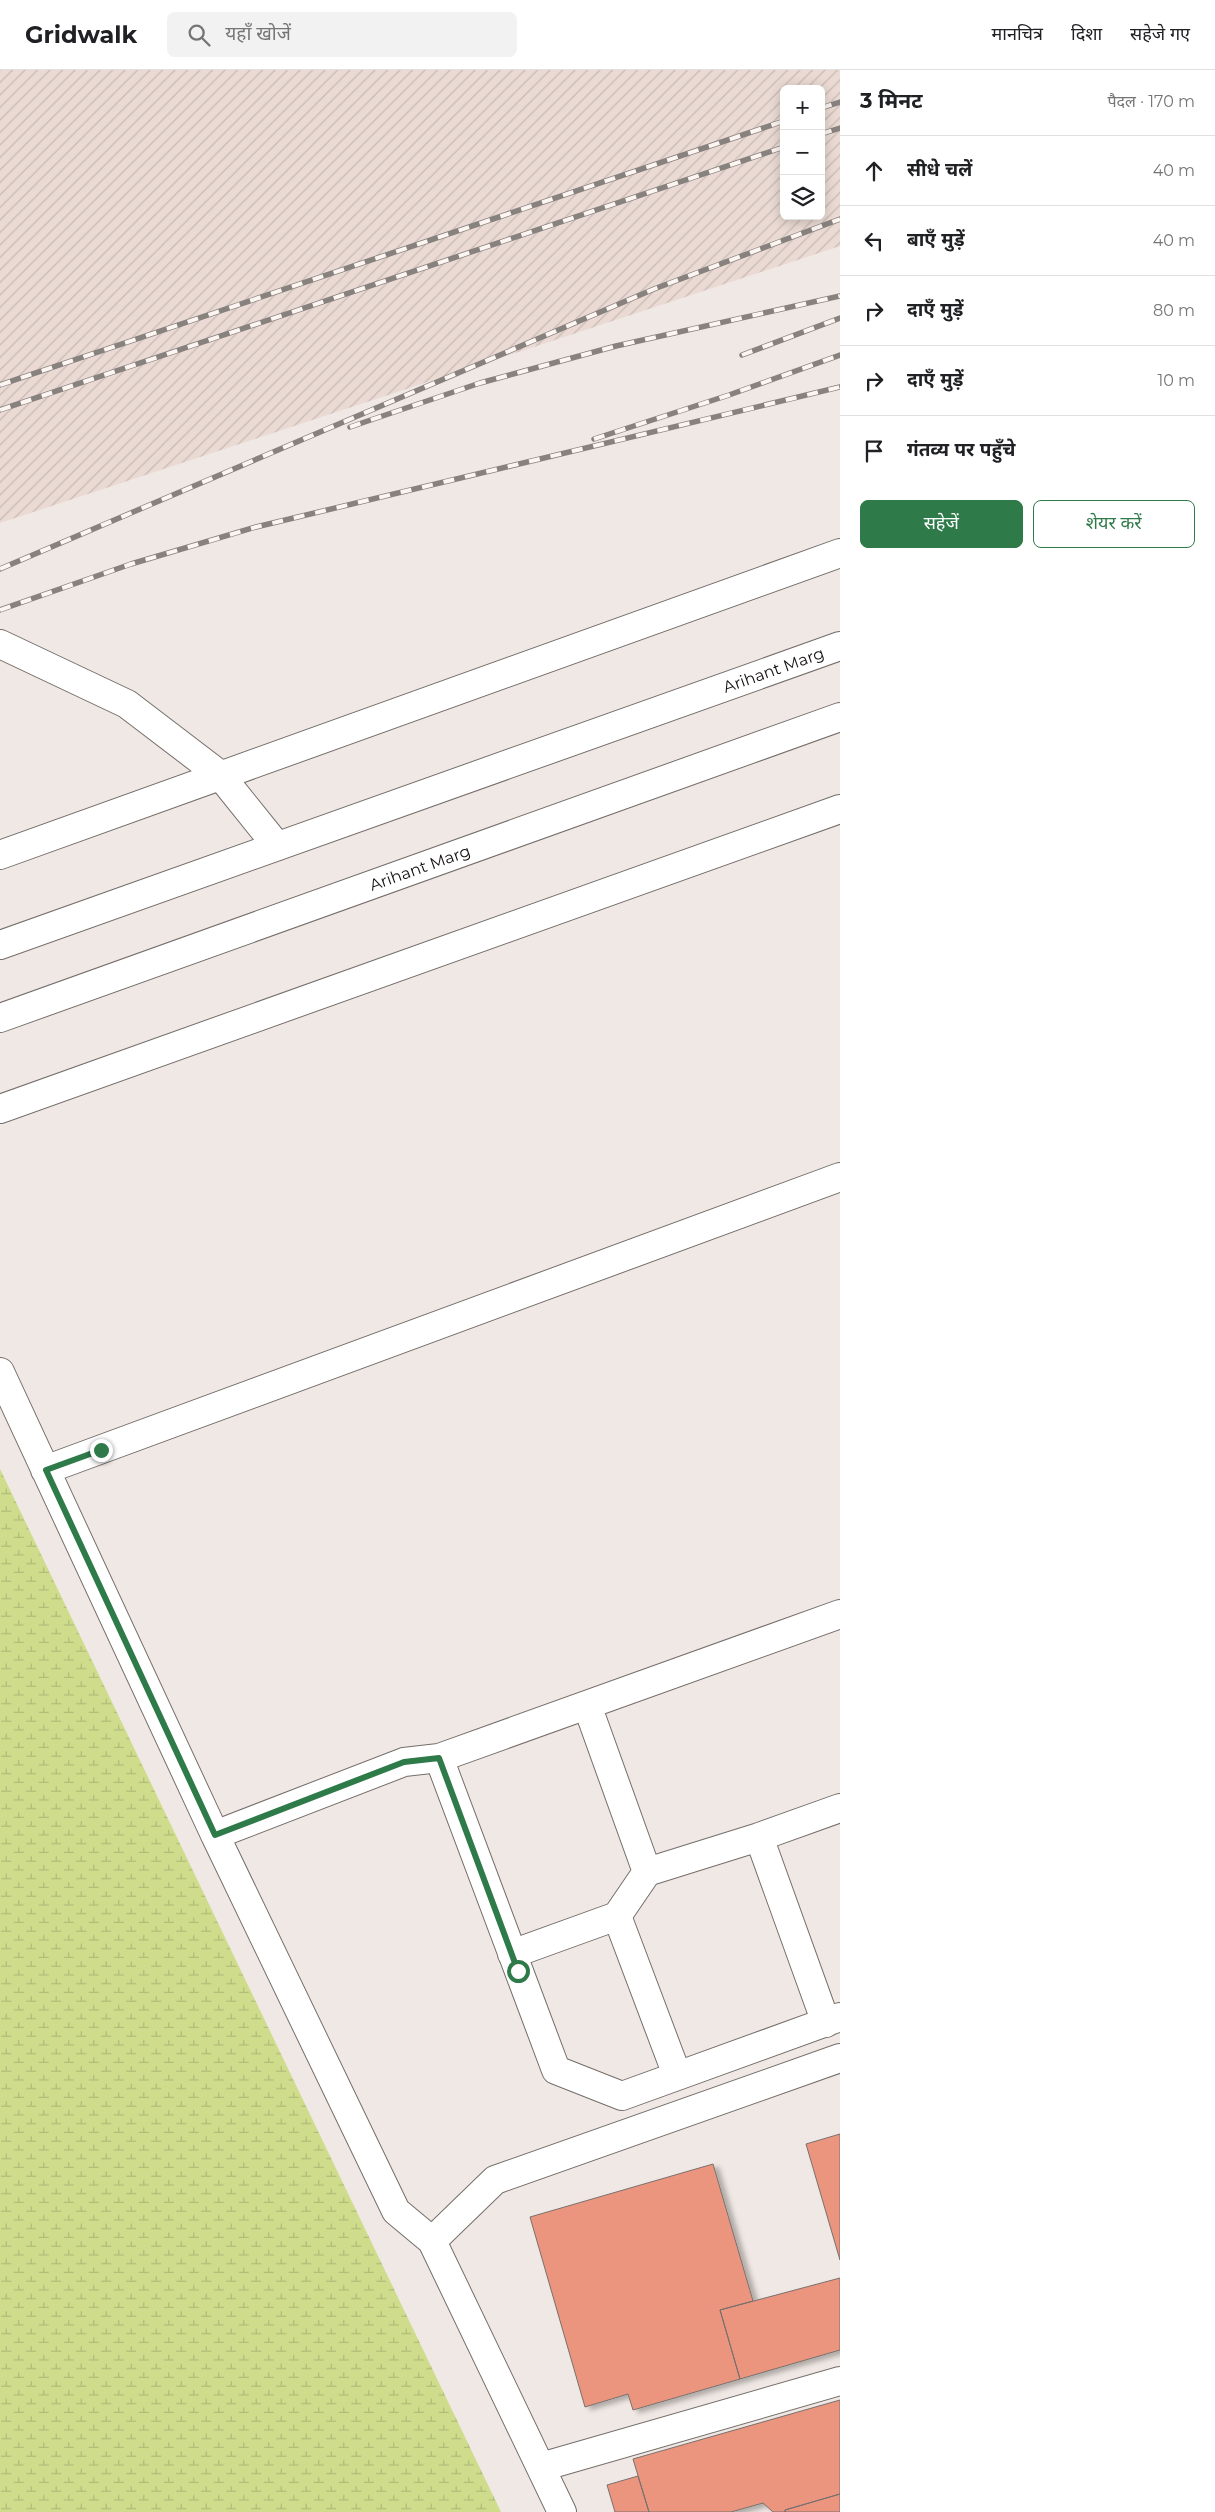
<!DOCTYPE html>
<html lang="hi">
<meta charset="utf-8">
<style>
body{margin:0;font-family:Montserrat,"Noto Sans Devanagari",sans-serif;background:#f2f2f2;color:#202124}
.controls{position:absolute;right:15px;top:15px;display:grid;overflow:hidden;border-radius:8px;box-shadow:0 2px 12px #0003}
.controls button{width:45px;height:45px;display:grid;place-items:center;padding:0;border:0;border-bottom:1px solid #e0e0e0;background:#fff;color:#202124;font:25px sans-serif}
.stop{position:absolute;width:15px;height:15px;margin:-11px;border:4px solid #2e7a49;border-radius:50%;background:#fff}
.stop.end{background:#2e7a49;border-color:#fff;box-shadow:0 1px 5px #0008}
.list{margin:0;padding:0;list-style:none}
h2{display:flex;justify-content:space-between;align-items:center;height:65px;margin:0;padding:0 20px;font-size:21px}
h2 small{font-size:16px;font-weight:400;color:#757577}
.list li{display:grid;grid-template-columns:32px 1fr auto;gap:15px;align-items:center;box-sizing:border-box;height:70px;padding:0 20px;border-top:1px solid #e0e0e0}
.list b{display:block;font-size:19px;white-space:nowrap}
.list em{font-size:16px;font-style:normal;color:#757577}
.actions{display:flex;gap:10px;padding:15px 20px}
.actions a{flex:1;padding:11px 0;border:1px solid #2e7a49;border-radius:8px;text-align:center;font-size:18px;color:#2e7a49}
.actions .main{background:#2e7a49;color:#fff}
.icon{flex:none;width:28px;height:28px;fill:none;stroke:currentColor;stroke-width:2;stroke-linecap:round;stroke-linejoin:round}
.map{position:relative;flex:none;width:840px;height:2442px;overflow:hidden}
header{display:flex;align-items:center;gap:30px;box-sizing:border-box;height:70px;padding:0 25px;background:#fff;border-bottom:1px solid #e0e0e0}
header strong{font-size:24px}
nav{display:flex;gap:28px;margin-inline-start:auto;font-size:18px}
.search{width:350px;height:45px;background:#f2f2f2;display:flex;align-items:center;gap:12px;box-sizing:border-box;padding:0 18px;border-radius:8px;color:#757577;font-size:19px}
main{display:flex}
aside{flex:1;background:#fff}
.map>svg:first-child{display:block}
.industrial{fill:url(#industrial-furrows);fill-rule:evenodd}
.wetland{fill:url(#wetland-marsh)}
.building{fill:#ec957e;stroke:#78706e;filter:url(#shadow)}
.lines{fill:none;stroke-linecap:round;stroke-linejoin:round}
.minor-casing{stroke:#756e6a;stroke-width:30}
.major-casing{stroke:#756e6a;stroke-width:30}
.minor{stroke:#fff;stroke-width:28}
.major{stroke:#fff;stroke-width:28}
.rail-casing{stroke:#88827f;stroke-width:5.5}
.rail{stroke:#fdf5f1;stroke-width:4;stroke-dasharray:11;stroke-linecap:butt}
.route{stroke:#2e7a49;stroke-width:6}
.labels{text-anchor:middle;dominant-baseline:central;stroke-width:4;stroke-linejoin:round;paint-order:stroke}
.street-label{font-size:16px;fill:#13100f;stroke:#fdf5f1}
</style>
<header>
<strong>Gridwalk</strong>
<div class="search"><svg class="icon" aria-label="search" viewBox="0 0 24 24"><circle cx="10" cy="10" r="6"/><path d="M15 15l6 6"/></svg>यहाँ खोजें</div>
<nav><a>मानचित्र</a><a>दिशा</a><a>सहेजे गए</a></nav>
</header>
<main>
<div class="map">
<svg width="840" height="2442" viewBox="0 0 840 2442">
<defs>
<pattern id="industrial-furrows" width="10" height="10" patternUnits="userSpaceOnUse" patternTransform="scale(1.25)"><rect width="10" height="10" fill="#eadad3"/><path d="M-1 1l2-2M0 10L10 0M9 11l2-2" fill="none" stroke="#c8bab4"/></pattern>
<pattern id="wetland-marsh" width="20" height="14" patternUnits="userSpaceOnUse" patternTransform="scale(1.25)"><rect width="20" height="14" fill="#cedc8c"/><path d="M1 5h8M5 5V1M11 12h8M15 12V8" fill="none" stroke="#b0bc78"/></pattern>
<filter id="shadow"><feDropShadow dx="5.5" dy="3" stdDeviation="2.5" flood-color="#0004"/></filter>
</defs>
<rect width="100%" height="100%" fill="#f0e8e4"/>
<path class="industrial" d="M0,0H840V176L0,453ZM784,19H821V146H784Z"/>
<path class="wetland" d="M0,1399L501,2442H0Z"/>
<path class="building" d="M840,2064V2190L806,2074Z
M713,2094L753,2231L720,2240L740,2309L633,2340L628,2324L585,2337L530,2147Z
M840,2208V2280L740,2309L720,2240Z
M840,2330V2424L785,2440V2442H773L763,2433L731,2442H649L633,2389Z
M638,2406L649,2442H615L607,2415Z
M840,2424V2442H785V2440Z"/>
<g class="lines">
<g class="minor-casing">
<path id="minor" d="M0,574L127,634L220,705L277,776
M0,785L840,483
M0,1039L840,739
M0,1302L215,1765L404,1692L439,1688L840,1544
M45,1400L840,1107
M587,1635L647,1802L759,1767L840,1738
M439,1688L556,2000L622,2026L840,1947
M215,1765L396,2141L432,2171L562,2442
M759,1767L826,1953
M617,1846L677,2005
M512,1884L617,1846L647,1802
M432,2171L495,2110L840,1988
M541,2397L840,2311"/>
</g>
<g class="major-casing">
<g id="major">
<path id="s1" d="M0,875L840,576"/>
<path id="s2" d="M0,948L840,647"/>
</g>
</g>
<use href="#minor" class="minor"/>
<use href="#major" class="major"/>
<g class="rail-casing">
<path id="rail" d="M821,38L840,32
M821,64L840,58
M742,285L840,248
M0,315L784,51
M0,340L784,77
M350,357L480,313L616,276L840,226
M594,369L729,325L840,285
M0,499L654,219L840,149
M0,540L131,494L256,457L840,317"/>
</g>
<use href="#rail" class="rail"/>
</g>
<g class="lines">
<path class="route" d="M101,1380L46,1400L215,1765L404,1692L439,1688L518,1901"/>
</g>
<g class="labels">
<g class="street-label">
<text stroke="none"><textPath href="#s1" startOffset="821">Arihant Marg</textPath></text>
<text stroke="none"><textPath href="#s2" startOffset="446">Arihant Marg</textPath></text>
</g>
</g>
</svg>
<div class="controls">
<button>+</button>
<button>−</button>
<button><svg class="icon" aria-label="layers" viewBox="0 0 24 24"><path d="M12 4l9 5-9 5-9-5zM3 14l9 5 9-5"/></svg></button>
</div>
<div class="stop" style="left:518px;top:1901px"></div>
<div class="stop end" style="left:101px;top:1380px"></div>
</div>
<aside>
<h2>3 मिनट<small>पैदल · 170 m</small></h2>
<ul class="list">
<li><svg class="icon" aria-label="ahead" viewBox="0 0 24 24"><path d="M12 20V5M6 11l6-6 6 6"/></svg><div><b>सीधे चलें</b></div><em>40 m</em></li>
<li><svg class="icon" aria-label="left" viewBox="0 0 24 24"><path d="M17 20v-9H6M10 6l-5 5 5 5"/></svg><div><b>बाएँ मुड़ें</b></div><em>40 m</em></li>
<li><svg class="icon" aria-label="right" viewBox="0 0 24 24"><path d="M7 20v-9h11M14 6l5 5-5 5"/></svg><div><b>दाएँ मुड़ें</b></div><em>80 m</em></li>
<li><svg class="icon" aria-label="right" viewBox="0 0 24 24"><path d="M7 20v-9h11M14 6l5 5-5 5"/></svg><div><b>दाएँ मुड़ें</b></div><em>10 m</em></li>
<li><svg class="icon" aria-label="arrive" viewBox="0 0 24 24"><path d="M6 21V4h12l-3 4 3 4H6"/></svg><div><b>गंतव्य पर पहुँचे</b></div></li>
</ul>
<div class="actions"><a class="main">सहेजें</a><a>शेयर करें</a></div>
</aside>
</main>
